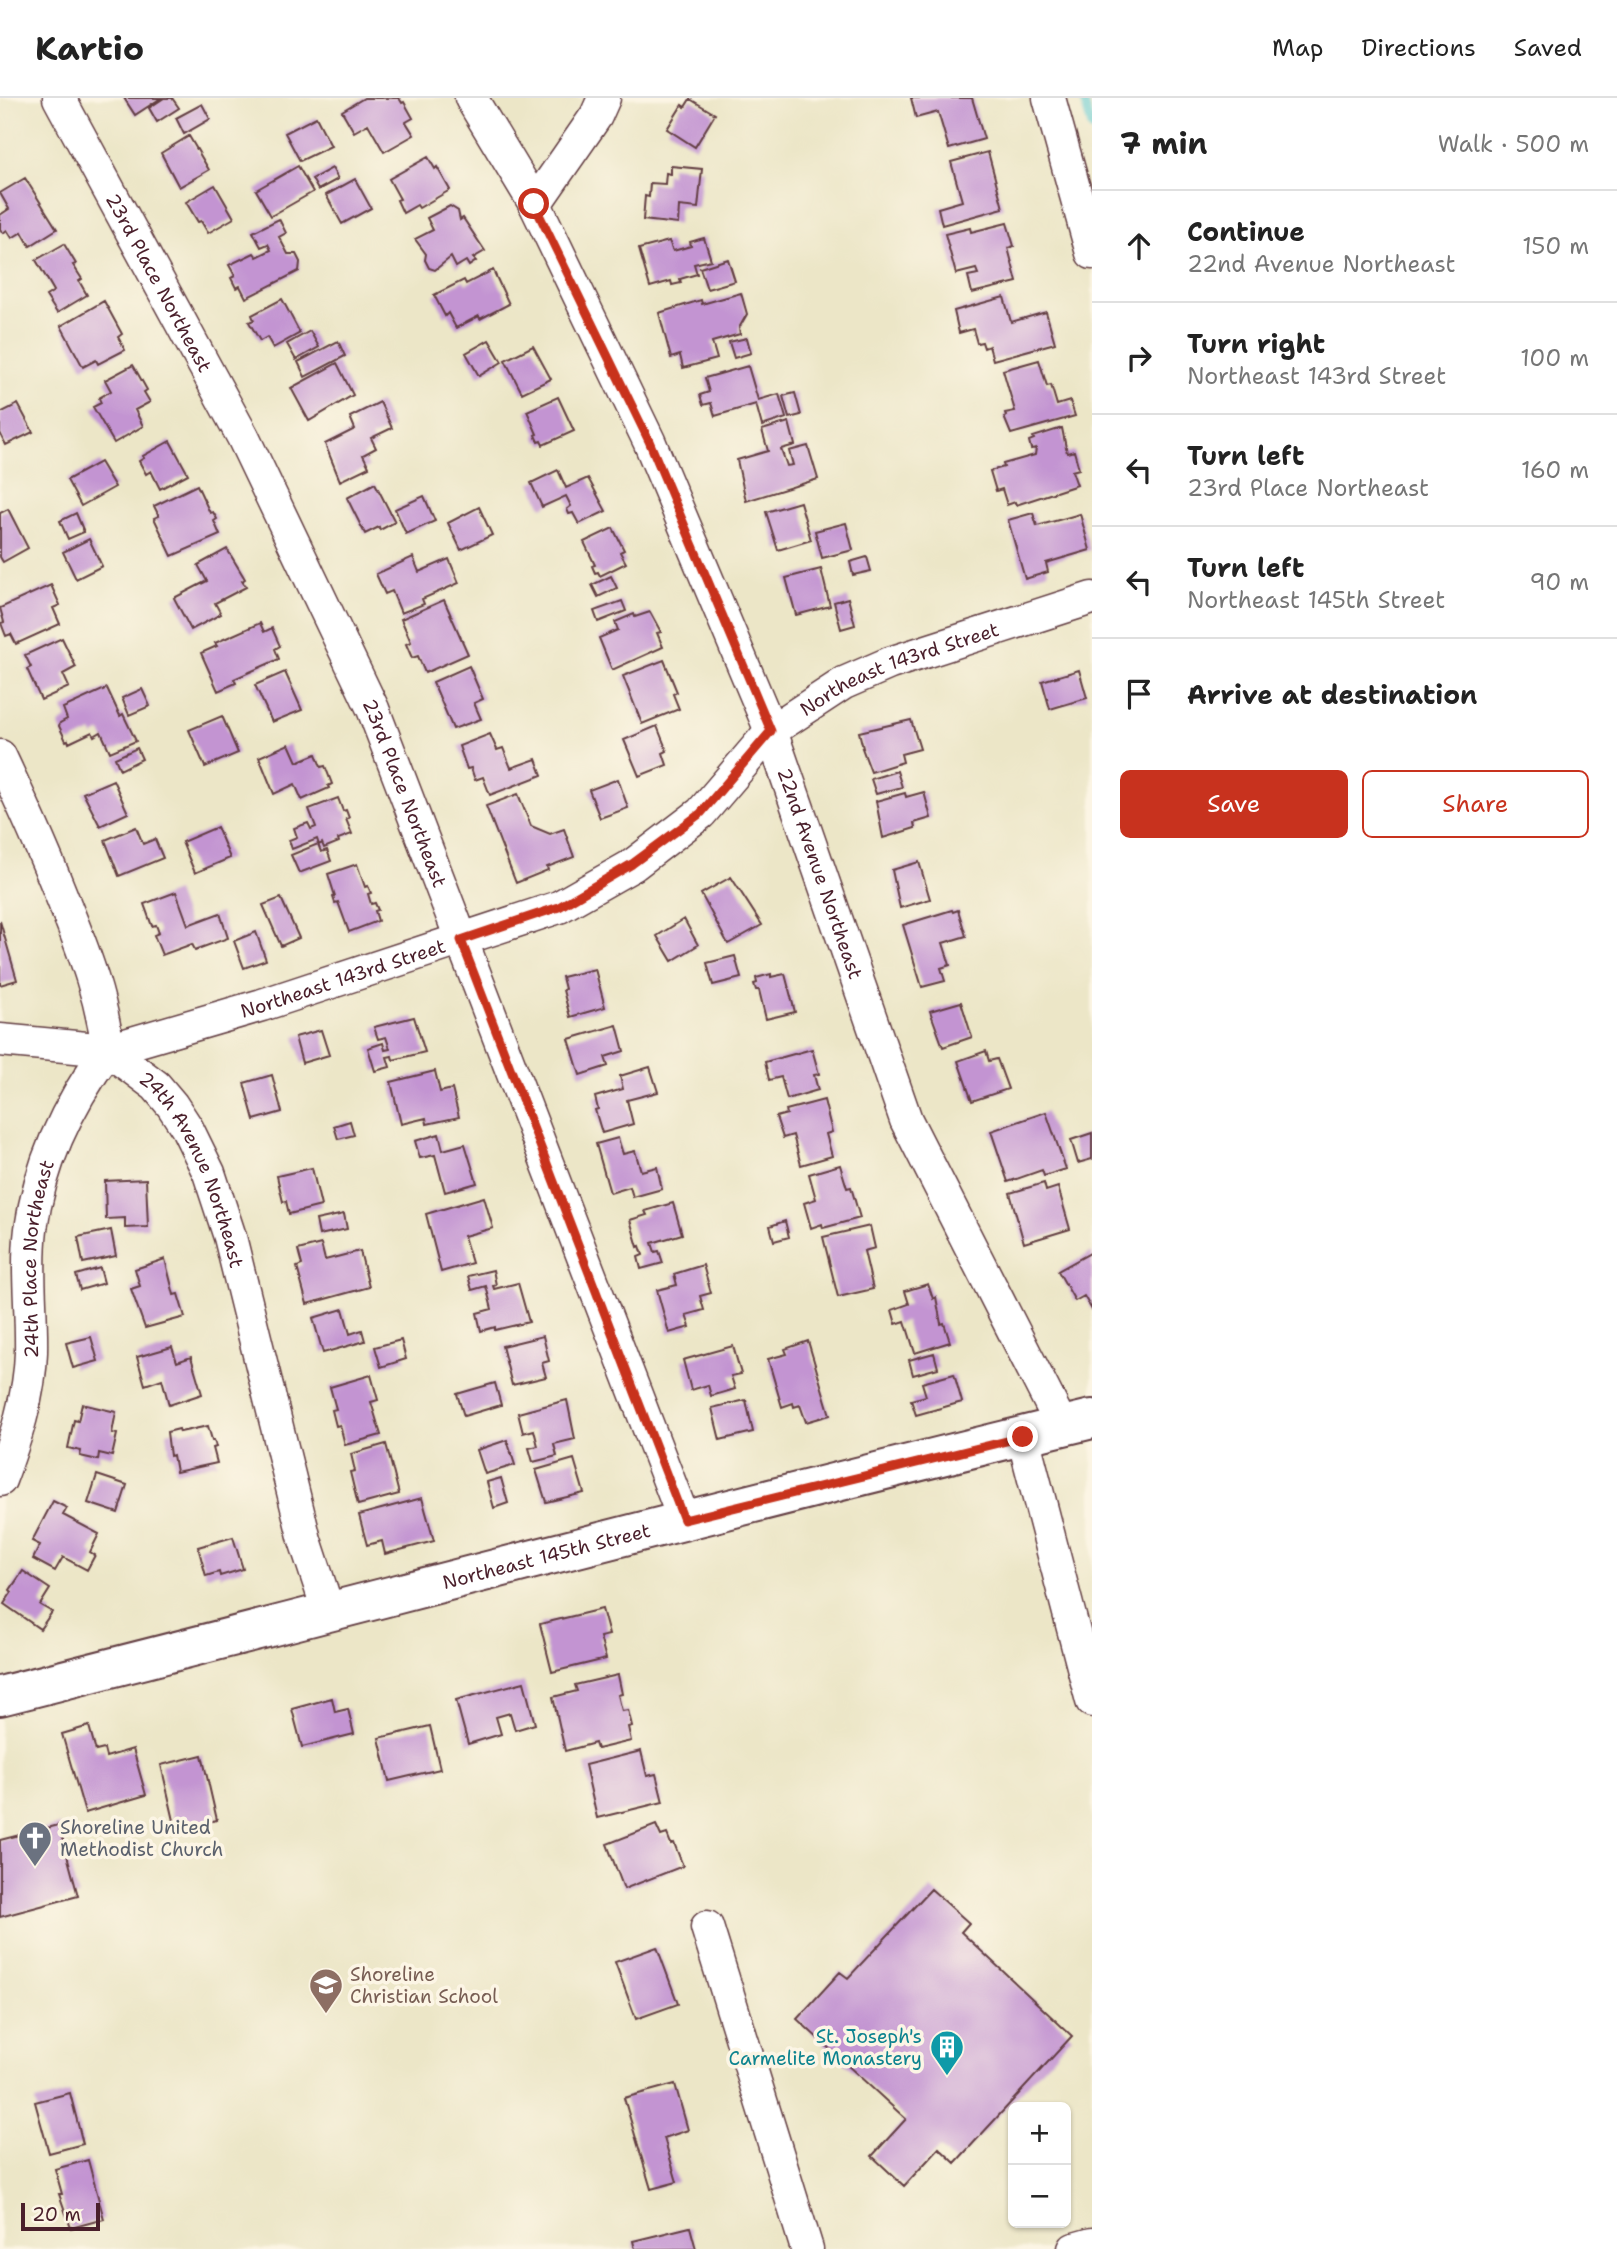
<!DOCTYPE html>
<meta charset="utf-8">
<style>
body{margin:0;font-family:"Shantell Sans",sans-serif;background:#f2f2f2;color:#222}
.controls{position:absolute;right:21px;bottom:21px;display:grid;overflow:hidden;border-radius:10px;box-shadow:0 2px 5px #0004}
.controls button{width:63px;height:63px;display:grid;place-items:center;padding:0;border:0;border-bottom:2px solid #e0e0e0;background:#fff;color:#222;font:35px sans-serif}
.scale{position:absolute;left:21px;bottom:18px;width:79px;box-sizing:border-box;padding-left:7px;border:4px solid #4a1f2b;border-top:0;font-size:19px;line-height:24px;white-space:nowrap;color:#4a1f2b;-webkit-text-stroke:5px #fcf5e5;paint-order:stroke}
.stop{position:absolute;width:21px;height:21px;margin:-16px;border:5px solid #c8321e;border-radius:50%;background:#fff}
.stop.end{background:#c8321e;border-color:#fff;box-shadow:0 2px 7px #0008}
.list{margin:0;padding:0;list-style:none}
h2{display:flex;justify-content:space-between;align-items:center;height:91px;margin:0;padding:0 28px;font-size:30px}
h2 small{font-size:23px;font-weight:400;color:#767676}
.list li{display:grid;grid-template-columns:46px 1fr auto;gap:21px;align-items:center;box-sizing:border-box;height:112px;padding:0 28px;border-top:2px solid #e0e0e0}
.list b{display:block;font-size:26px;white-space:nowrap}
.list p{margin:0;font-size:23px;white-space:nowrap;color:#767676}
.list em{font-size:23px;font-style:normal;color:#767676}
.actions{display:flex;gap:14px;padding:21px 28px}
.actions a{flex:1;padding:16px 0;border:2px solid #c8321e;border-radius:10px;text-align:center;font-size:24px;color:#c8321e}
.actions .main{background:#c8321e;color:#fff}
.icon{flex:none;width:38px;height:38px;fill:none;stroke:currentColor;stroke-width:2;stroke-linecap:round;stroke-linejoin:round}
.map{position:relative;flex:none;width:1092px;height:2151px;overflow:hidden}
header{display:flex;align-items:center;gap:42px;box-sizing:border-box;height:98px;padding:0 35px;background:#fff;border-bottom:2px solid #e0e0e0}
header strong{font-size:33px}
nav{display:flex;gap:38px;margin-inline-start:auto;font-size:24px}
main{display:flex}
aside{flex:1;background:#fff}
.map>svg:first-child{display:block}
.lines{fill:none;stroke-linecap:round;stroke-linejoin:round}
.stream{stroke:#5bc8ce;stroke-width:8}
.building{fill:#c394d2}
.minor-casing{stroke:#623d42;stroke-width:35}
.primary-casing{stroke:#623d42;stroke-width:42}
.minor{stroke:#fff;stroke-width:32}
.primary{stroke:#fff;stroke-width:38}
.route{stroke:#c8321e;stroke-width:9}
.labels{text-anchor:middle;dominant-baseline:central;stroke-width:7;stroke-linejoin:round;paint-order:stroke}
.street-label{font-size:19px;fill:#4a1f2b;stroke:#fcf5e5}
.worship-label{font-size:19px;fill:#5b616d;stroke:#fcf5e5;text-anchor:start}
.education-label{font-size:19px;fill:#785e54;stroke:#fcf5e5;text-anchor:start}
.culture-label{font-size:19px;fill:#0d838f;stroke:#fcf5e5;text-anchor:end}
</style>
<header>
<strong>Kartio</strong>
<nav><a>Map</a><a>Directions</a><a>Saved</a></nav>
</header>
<main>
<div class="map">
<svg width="1092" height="2151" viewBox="0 0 1092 2151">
<rect width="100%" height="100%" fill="#fcf5e5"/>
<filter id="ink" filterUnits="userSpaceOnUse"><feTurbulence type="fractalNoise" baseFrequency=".0143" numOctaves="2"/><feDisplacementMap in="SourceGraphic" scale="14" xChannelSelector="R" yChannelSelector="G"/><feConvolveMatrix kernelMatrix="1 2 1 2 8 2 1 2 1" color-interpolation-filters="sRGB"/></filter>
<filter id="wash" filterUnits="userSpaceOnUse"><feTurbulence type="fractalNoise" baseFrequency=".00686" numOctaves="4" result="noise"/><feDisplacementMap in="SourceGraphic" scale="28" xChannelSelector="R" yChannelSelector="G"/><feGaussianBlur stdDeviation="1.57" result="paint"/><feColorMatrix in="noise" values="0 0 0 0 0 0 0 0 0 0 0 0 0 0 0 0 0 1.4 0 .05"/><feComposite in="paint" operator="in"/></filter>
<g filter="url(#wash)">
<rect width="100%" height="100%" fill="#ece6c7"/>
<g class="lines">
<path class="stream" d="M1083,0L1092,30"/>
</g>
<g id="blocks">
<path class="building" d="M124,0H161L135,17Z
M164,0H172L179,10L157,24L149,10Z
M364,0H399L402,5L404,4L413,20L406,24L414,37L384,54L368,26L354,34L342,13Z
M911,0H972L984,41L949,51L938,14L916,20Z
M690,1L715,16L695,49L667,31L682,7L685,9Z
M202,6L210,21L184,36L176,20Z
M316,19L331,48L300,63L285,35Z
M189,38L209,72L179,89L161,55Z
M988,54L1003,110L942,127L938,110L962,103L951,64Z
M428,59L435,71L437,69L450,92L419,110L417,107L403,115L397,102L400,101L389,81Z
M298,68L313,94L271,118L256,92Z
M671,68L702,71L698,110L679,108L678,126L643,122L645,98L649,99L650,85L665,86L666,75L671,76Z
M332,70L338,81L318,92L312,81Z
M25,80L57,131L30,148L22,134L12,140L7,132L3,135L0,131V117L9,111L0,95Z
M355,81L371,110L342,126L326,97Z
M215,87L234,120L208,135L201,123L198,124L186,104Z
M450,108L458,113L460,122L463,120L485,153L473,160L476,163L469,168L466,163L456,169L451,159L435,172L429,170L425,162L426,156L415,141L433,132L427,120Z
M279,121L286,135L279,139L288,156H296L300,164L299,173L246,200L240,188L236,190L231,180L235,178L229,167L254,155L257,159L271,152L268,146L261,149L253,134Z
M1007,125L1014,148L1008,150L1017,184L972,195L968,178L978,176L976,171L956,176L945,136L970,130L971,134Z
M704,140L711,162L694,166L697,176L680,181L681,185L672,187L671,183L650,189L639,151L669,143L673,153L691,148L690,144Z
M64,146L76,166L73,167L82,181L79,183L87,197L57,215L46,198L54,193L36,162Z
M728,161L735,183L707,191L700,170Z
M493,172L509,206L480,221L479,218L456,230L448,215L445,218L434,197L464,182L466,186Z
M741,195L747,216L739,230L740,236L712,244L717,261L683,270L680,257L671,260L659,215L701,202L702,206Z
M1004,199L1011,224L1046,214L1055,245L993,262L989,248L984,250L982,244L977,245L973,231L959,235L954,213Z
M282,201L300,235L273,250L267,239L260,243L249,224L254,222L252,217Z
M104,203L122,236L118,239L125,252L98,266L96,262L83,269L61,228Z
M310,233L319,249L296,262L287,246Z
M747,240L751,255L734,260L729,244Z
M489,242L502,264L479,278L466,255Z
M338,243L345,258L305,279L298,264Z
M533,248L551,281L522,295L505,262Z
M1039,262L1047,288L1051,287L1057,307L1070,303L1075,318L1011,336L1004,319L1006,318L1005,315L1015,313L1003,272Z
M337,265L353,297L309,323L291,290Z
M133,267L147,292L144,294L150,304L135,312L143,328L114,345L93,309L101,305L99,300L111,293L105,282Z
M748,268L758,302L779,296L786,320L762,328L756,306L715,318L711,305L703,307L700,297L709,294L705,280Z
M795,295L801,317L789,320L783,298Z
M558,299L574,333L543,347L541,343L538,344L535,337L537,336L527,313Z
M380,304L392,330L371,340L376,350L363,357L369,369L340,383L325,346L355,331L350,319Z
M18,306L33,334L6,347L0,335V315Z
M789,324L795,347L781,351L787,368L793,367L789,353L808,348L818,381L746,403L737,362L768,353L762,332Z
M1062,330L1067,355L1074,353L1079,371L1072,373L1077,387L1016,407L1015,404L1007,407L1002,391L996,393L990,373L1004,369L1003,366L1035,357L1036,350L1031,351L1029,343L1034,341L1033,339Z
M170,343L188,376L160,391L151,373L146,376L139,363L144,360L143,358Z
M100,364L115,389L81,408L67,382Z
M558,372L566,390L588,380L606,413L579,426L573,415L569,416L567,411L571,408L566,398L542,409L531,385Z
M375,385L395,424L380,432L379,429L365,436L347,400Z
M197,387L210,415L213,414L217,421L214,423L220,437L172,458L154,420L159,418L154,408Z
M424,398L435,423L406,436L395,411Z
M800,404L811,442L778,452L766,414Z
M479,409L492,437L461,452L448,425Z
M8,411L28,450L3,464L0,459V415Z
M76,415L84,434L68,441L60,423Z
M1033,415L1037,428L1080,416L1090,452L1046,465L1048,474L1025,481L1008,422Z
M846,425L853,452L822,460L815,433Z
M613,430L624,452L620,454L626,465L600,478L598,474L595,475L592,468L595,467L584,444Z
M89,441L102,468L76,481L63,454Z
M227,451L245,481L242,483L246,489L215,505L221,516L191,532L174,500L207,483L198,467Z
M413,459L419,474L449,461L459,485L422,501L424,506L401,515L392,493L385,496L376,476Z
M867,459L871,473L853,477L850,464Z
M821,471L830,508L796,517L786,480Z
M611,478L617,490L598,499L592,487Z
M51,487L60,507L53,510L60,526L16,546L11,536L6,538L1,525L4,524L0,510Z
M848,500L855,527L841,531L834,504Z
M444,502L468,556L425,575L418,558L412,560L406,546L411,544L401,521Z
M622,503L626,513L598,524L594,513Z
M650,514L661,534L657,535L663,549L612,572L599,540L618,532L615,524L634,516L635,519Z
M260,525L264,534L272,530L280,548L275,551L279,561L234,581L236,585L218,593L201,555L217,548L215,545Z
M62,540L76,569L63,576L69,589L41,602L27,571L31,569L25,557Z
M664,562L677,594L673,596L679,611L642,626L623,578Z
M469,568L483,601L474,605L481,621L453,631L433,584Z
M1079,572L1087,600L1050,611L1042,583Z
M285,574L302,612L272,624L255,587Z
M107,590L120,618L123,616L136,643L110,654L101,634L94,638L92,634L69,645L68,642L66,643L59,628L60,625L67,621L63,610Z
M142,591L150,608L129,617L122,600Z
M222,618L238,655L205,669L189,632Z
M911,622L920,651L901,656L903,664L871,674L862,650H863L859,634Z
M657,628L667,653L663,655L667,667L639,678L624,642Z
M490,636L497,652L503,650L511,670L536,661L542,677L490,697L483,679L475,682L471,670L467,671L459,648Z
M289,646L297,664L316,656L321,669L325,668L332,686L328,688L329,690L302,702L295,686L274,696L259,659Z
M137,650L142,661L120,672L115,660Z
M897,673L902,689L876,696L871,681Z
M618,681L628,710L600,720L589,692Z
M113,682L128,715L100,728L83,695Z
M924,694L931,720L914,725L915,730L883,740L876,703L905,695L906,699Z
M518,696L531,728L550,736L564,731L574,759L547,769L548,772L516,785L486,708Z
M338,700L343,713L346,712L349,720L346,721L352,736L338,741L339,744L324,750L322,745L319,747L317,741L292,751L289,742L297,739L294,730L308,725L311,731L316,729L309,711Z
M136,729L143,746L155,741L163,760L119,778L105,742Z
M217,729L230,760L195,775L182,744Z
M318,746L321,754L327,752L331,763L299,775L291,757Z
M919,764L930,801L900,810L892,772Z
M357,766L365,789L368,788L371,795L368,796L371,806L375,805L378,812L375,813L378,823L349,834L338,804L335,805L333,799L335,798L328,776Z
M731,779L762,827L728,846L701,796Z
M176,794L188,827L220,815L228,840L195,852L192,846L162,857L154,837L159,835L156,827L152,828L144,806Z
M281,800L299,840L281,848L263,807Z
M952,812L953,814L958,812L966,838L943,845L950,867L941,870L945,883L922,889L903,827Z
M684,821L698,847L672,863L657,838Z
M0,823L17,882L0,887Z
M256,834L266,862L244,870L234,843Z
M735,858L741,880L713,887L707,865Z
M595,871L605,909L570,919L563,892L565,891L562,879Z
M771,876V879L785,876L795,914L766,921L759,892H756L754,886L757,885L756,880Z
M961,904L972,939L943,949L930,913Z
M414,919L425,954L393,962L392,958L387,959L390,969L375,973L368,950L383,945L385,952L390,951L386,939L378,941L374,929Z
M617,927L624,953L605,959L608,968L580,977L569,941Z
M321,932L329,957L302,965L295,939Z
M812,951L819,976L814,977L818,992L787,1001L781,979L769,982L765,964Z
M986,953L989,963L997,961L1008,991L972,1003L958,963Z
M650,969L658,994L627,1002L633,1026L602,1035L595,1012L598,1011L595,999L623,991L620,978Z
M435,973L440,994L452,991L459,1019L427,1026L426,1020L401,1026L391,984Z
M272,977L282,1014L254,1022L244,985Z
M824,1002L832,1034L826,1036L832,1058L801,1067L793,1037L783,1040L776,1019L787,1016L786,1012Z
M1046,1014L1066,1071L1044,1078L1042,1072L1008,1084L991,1033Z
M350,1023L354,1037L338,1041L334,1028Z
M1092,1035V1061L1078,1065L1071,1042Z
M439,1036L443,1052L465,1046L477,1085L445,1094L435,1057L420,1060L415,1043Z
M618,1040L623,1056L635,1053L641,1073L657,1069L662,1091L633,1099L630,1089L610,1095L596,1046Z
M840,1067L847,1090L851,1089L860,1120L823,1130L822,1126L811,1130L804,1105L816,1101L809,1076Z
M312,1070L321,1108L289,1116L286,1103L283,1104L277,1078Z
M146,1081L148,1129L125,1130V1120L106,1121L105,1083Z
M1044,1085L1046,1093L1058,1089L1070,1131L1024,1145L1010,1095Z
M484,1099L493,1130L464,1138L472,1165L441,1174L426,1116Z
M673,1105L682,1136L652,1145L655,1154L659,1153L663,1165L641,1171L638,1159L643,1157L640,1148L638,1149L630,1122L647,1117L645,1113Z
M344,1116L347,1131L319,1137L316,1122Z
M785,1123L789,1139L774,1143L770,1128Z
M870,1128L875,1150L864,1153L873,1191L838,1199L823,1139Z
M111,1132L116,1158L83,1165L78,1139Z
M321,1146L325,1162L360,1153L369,1189L307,1206L297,1169L302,1167L298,1152Z
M1092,1154V1212L1084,1198L1075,1203L1058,1173Z
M165,1161L174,1197L178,1196L185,1219L145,1230L131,1191L140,1188L135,1171Z
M703,1167L711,1195L700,1198L704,1212L686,1217L690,1229L669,1235L657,1192L677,1187L674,1176Z
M100,1170L104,1185L80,1192L76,1177Z
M493,1172L496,1187L493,1188L494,1191L518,1185L529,1224L495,1232V1229L481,1233L477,1215L492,1211L486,1188L472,1192L468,1178Z
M928,1186L933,1201L936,1199L941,1226L944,1225L950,1244L915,1255L905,1223L896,1226L892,1212L909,1206L905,1193Z
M343,1211L350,1236L362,1232L365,1243L323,1255L313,1220Z
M543,1238L549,1263L542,1265L546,1279L512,1287L502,1248Z
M91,1239L98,1263L73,1270L66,1245Z
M401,1242L406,1261L381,1269L375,1249Z
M808,1243L830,1317L806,1324L800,1307L794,1309L793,1305L782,1309L768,1261L787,1256L785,1251Z
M733,1248L741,1276L731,1278L735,1291L711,1298L708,1287L691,1292L683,1262Z
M172,1249L177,1264L191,1259L202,1296L169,1307L162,1281L145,1287L137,1259Z
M934,1255L938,1270L913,1277L909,1262Z
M954,1276L962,1304L916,1317L911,1302L926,1298L922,1285Z
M371,1277L378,1302L371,1304L381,1337L345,1347L340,1327L336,1328L332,1312L336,1311L330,1289Z
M495,1285L501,1307L464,1318L457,1296Z
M567,1302L575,1341L554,1346L557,1358L533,1364L529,1350L538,1348L534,1332L523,1335L518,1315Z
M746,1302L753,1334L720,1342L712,1310Z
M82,1306L116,1314L112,1335L117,1336L112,1358L99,1355L98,1362L80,1358L81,1353L68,1350L74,1322L78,1323Z
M208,1328L212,1342H214L216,1349L213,1350L217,1365L176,1374L173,1357L170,1358L167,1334L179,1331L180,1334Z
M507,1342L515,1367L485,1376L477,1352Z
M386,1346L399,1396L358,1407L350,1374L355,1373L351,1356Z
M574,1361L584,1395L546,1404L536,1372Z
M97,1377L127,1387L118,1415L88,1405Z
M501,1380L508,1405L494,1410L487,1384Z
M422,1400L434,1443L385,1456L382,1443L367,1447L359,1417Z
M53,1403L67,1410L63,1417L99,1436L90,1454L95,1457L87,1472L63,1459L55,1473L33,1461L40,1447L32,1443Z
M233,1439L243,1471L220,1478L219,1474L206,1478L198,1449Z
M23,1473L50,1491L40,1507L52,1514L40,1531L4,1506L12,1494L10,1492Z
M602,1511L609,1537L600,1539L606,1561L552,1574L540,1526Z
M618,1577L622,1596L618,1597L622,1613L628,1612L632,1628L628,1629L631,1643L597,1651L595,1645L565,1653L553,1599L577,1593L575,1587Z
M524,1584L535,1626L515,1632L510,1615L496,1619L501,1636L468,1646L456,1602Z
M332,1600L335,1614L348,1611L354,1636L302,1649L292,1611Z
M89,1628L96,1653L104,1651L106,1659L133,1651L146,1697L85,1715L62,1636Z
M430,1628L440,1671L389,1683L379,1640Z
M641,1653L647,1678L656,1676L663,1704L597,1720L585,1667Z
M202,1657L217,1722L176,1731L161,1667Z
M59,1727L78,1798L0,1819V1742Z
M656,1727L661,1738L667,1736L671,1746L674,1745L683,1768L624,1791L607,1746Z
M931,1791L969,1825L961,1834L1072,1938L955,2065L939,2050L904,2088L872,2058L906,2021L797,1921L840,1874L848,1880Z
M657,1849L678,1906L636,1921L615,1864Z
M675,1986L688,2032L664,2040L677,2084L651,2091L624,2000Z
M70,1995L83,2046L49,2055L35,2004Z
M88,2062L104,2121L71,2130L59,2096H62L55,2071Z
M690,2129L696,2151H635L633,2143Z"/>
</g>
</g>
<g filter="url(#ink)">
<use href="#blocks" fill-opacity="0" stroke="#623d42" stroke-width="2"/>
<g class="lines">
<g class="minor-casing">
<g id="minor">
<path id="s1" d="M59,0L243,339L373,611L684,1422"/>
<path id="s2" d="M471,0L535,106L649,343L771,633L906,1022L1062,1328"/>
<path d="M1049,0L1092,155"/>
<path d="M535,106L596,18L604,0"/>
<path id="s3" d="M0,658C24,709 47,760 67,812C86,859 102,902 108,952L156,988L172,1007L187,1030L209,1075L230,1139L305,1442L329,1515"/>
<path id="s4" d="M0,942L108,952L262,907L559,809L633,767L701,715L771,633L844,585L890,565L1092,500"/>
<path d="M1023,1339L1092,1603"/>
<path id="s5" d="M0,1382C15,1342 30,1298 31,1254C32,1213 26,1172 31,1131C40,1064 68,1006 108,952"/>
<path d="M707,1829L807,2151"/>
<path d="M1074,2151L1092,2146"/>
</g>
</g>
<g class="primary-casing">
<g id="primary">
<path id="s6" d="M0,1598C364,1506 727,1409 1092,1321"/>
</g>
</g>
<use href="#minor" class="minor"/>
<use href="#primary" class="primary"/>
</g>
</g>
<g class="lines" filter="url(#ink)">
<path class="route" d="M534,106L649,343L771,633L701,715L632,766L559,809L461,842L684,1422L1023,1339"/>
</g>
<defs>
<g id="church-pin" transform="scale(1.75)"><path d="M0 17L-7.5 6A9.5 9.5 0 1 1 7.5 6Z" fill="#6b7280" stroke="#fcf5e5"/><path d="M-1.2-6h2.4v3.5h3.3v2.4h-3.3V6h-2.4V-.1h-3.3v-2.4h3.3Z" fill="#fff"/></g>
<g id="school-pin" transform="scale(1.75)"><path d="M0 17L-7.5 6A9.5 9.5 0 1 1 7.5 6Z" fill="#8d6e63" stroke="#fcf5e5"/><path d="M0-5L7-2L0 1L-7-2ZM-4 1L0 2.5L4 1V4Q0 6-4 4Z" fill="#fff"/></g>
<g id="building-pin" transform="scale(1.75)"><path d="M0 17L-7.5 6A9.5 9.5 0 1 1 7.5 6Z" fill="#0f9aa8" stroke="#fcf5e5"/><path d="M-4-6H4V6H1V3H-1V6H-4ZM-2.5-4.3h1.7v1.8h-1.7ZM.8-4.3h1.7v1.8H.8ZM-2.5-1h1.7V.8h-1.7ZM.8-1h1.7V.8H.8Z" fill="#fff"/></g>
</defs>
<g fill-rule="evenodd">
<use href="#church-pin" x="35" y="1740"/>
<use href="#school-pin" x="326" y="1887"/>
<use href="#building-pin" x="947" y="1949"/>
</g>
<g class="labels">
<g class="street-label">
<text stroke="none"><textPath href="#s1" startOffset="210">23rd Place Northeast</textPath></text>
<text stroke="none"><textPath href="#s4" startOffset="1004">Northeast 143rd Street</textPath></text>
<text stroke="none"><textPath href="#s1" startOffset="777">23rd Place Northeast</textPath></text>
<text stroke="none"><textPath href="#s2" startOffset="852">22nd Avenue Northeast</textPath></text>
<text stroke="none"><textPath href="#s4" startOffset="354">Northeast 143rd Street</textPath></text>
<text stroke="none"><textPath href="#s3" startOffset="466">24th Avenue Northeast</textPath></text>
<text stroke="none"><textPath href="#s5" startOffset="226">24th Place Northeast</textPath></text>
<text stroke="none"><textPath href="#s6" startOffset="564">Northeast 145th Street</textPath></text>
</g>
<g class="worship-label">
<text x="60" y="1729">Shoreline United<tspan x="60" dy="22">Methodist Church</tspan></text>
</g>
<g class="education-label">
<text x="350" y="1876">Shoreline<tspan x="350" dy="22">Christian School</tspan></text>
</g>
<g class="culture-label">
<text x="922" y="1938">St. Joseph's<tspan x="922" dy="22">Carmelite Monastery</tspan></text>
</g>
</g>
</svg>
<div class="controls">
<button>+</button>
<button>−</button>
</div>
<div class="scale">20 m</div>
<div class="stop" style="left:534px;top:106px"></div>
<div class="stop end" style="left:1023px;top:1339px"></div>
</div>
<aside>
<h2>7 min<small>Walk · 500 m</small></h2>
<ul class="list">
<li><svg class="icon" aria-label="ahead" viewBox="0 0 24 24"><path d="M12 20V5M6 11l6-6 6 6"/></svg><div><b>Continue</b><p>22nd Avenue Northeast</p></div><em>150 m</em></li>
<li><svg class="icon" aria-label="right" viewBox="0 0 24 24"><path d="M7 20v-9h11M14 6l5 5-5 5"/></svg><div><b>Turn right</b><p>Northeast 143rd Street</p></div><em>100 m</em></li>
<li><svg class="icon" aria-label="left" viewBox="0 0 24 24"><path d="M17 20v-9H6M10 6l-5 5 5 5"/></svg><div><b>Turn left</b><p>23rd Place Northeast</p></div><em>160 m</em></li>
<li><svg class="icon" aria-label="left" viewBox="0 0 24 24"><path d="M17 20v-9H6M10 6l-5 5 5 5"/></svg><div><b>Turn left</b><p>Northeast 145th Street</p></div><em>90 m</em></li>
<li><svg class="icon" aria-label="arrive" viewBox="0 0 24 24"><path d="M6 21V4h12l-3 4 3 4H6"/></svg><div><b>Arrive at destination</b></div></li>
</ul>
<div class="actions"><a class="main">Save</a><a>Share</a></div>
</aside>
</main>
